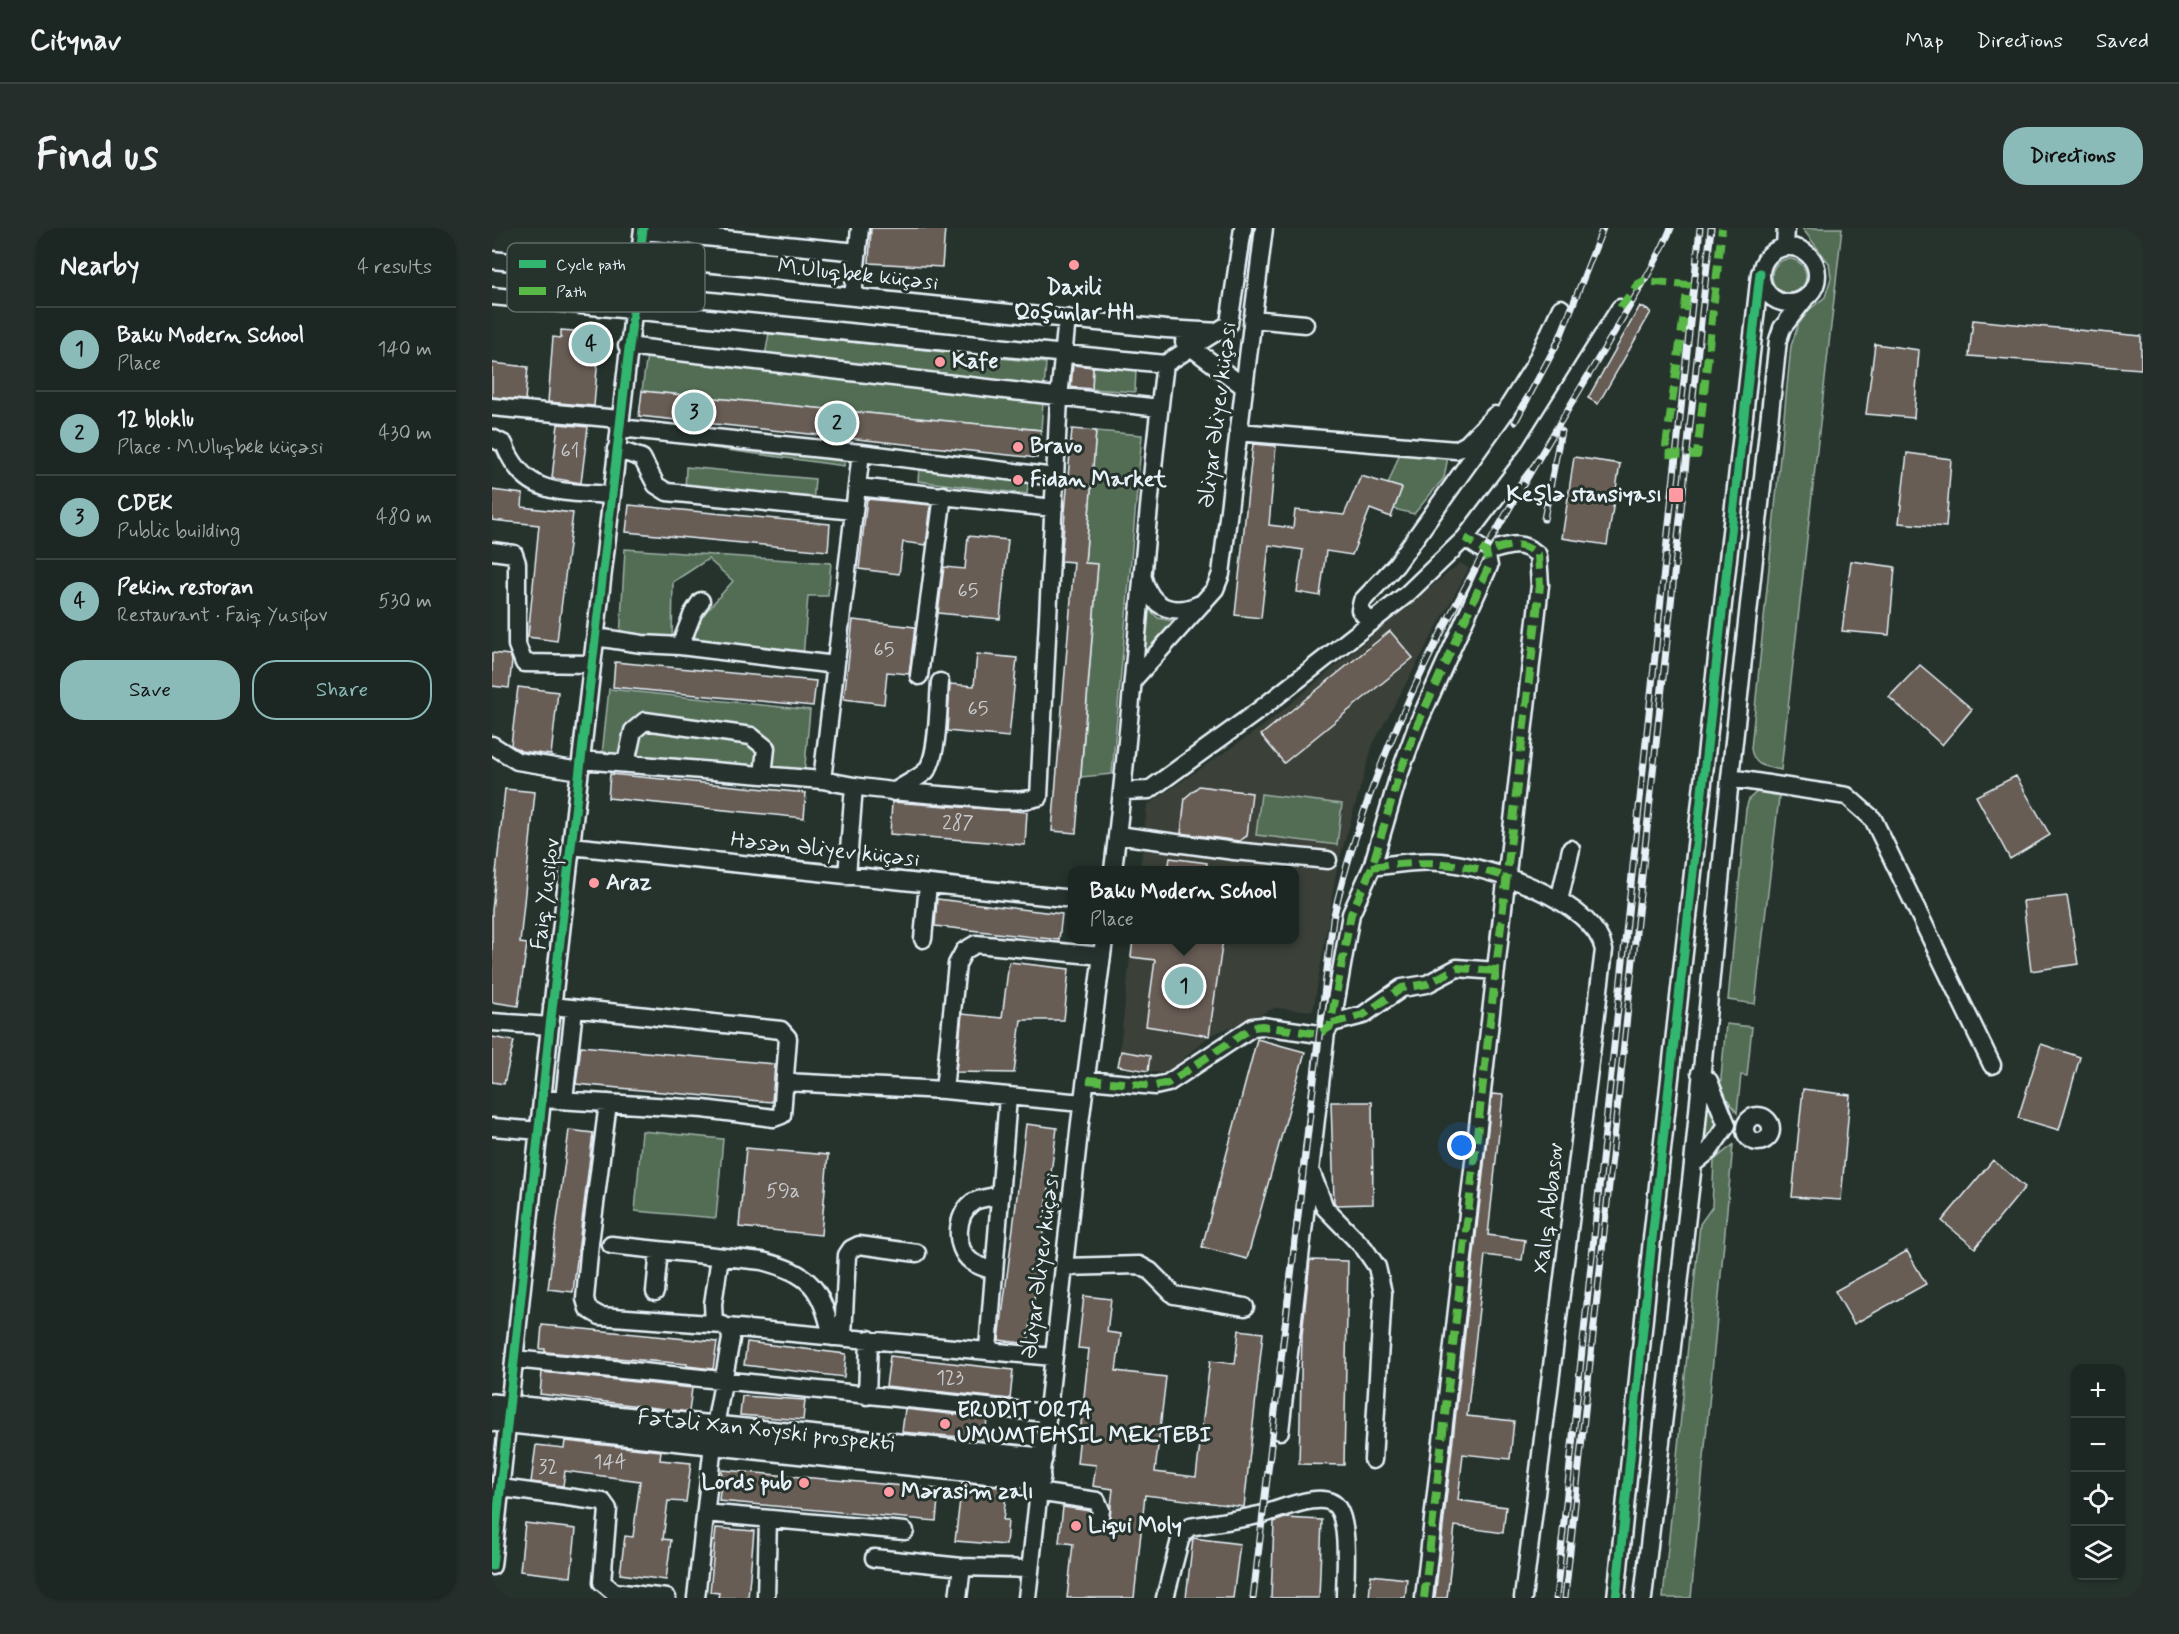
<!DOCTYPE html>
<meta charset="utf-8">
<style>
body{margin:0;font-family:Mynerve,sans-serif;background:#252e2a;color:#f1f3f6}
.controls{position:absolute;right:18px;bottom:18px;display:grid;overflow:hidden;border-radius:12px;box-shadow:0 2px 4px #0004}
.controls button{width:54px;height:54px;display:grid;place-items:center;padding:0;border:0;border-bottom:2px solid #3a4340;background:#1c2622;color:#f1f3f6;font:30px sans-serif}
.you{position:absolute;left:970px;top:918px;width:21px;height:21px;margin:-15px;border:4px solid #fff;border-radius:50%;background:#1a73e8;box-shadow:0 0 0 9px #1a73e833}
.badge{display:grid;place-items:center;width:39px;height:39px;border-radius:50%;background:#8bbbb9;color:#111;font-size:20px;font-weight:700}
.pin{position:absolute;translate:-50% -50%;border:3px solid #fff;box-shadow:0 2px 6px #0006}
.popup{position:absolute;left:576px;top:638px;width:231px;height:78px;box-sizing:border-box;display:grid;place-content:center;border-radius:12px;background:#1c2622;filter:drop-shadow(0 2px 4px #0005);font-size:20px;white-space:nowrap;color:#a0a5a5}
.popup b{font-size:22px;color:#f1f3f6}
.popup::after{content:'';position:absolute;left:50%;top:100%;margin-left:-12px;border:12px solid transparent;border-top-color:#1c2622}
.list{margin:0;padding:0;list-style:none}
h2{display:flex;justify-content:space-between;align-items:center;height:78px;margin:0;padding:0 24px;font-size:26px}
h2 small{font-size:20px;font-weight:400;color:#a0a5a5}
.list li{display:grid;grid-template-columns:39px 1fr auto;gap:18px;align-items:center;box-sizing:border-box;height:84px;padding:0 24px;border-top:2px solid #3a4340}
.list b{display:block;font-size:22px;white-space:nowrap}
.list p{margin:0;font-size:20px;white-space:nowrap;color:#a0a5a5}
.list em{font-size:20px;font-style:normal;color:#a0a5a5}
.actions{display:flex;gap:12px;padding:18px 24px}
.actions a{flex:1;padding:14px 0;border:2px solid #8bbbb9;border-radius:24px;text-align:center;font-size:21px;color:#8bbbb9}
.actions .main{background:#8bbbb9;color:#111}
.icon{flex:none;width:33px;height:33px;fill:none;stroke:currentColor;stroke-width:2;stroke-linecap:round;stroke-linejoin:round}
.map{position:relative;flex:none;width:1651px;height:1370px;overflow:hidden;border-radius:24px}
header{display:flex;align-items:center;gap:36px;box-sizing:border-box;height:84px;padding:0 30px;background:#1c2622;border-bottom:2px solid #3a4340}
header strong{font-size:28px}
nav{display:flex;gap:33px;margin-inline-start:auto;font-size:21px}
.intro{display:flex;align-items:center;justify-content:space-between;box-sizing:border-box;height:144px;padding:0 36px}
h1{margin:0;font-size:42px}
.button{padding:15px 27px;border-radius:24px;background:#8bbbb9;color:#111;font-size:21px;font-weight:700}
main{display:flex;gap:36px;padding:0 36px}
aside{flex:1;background:#1c2622;border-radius:24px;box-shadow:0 2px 4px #0004}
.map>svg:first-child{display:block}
.built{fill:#3a4039}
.green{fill:#526d54;stroke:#9dafa6;stroke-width:1.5}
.building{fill:#685d55;stroke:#e8f1f8;stroke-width:1.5}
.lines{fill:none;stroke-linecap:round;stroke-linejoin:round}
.minor-casing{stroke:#e8f1f8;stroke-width:21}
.major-casing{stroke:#e8f1f8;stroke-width:26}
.minor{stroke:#26332d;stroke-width:16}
.major{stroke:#26332d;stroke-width:21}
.rail-casing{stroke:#e8f1f8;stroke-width:7}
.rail{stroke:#26332d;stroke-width:4.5;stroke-dasharray:14;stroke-linecap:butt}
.quiet{stroke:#58b947;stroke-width:8;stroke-dasharray:15 8;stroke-linecap:butt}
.cycleway-casing{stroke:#26332d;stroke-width:13}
.cycleway{stroke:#33b770;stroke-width:9}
.poi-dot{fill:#ff9aa2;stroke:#26332d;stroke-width:2}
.labels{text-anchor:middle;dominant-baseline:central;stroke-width:6;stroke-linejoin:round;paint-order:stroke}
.number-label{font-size:20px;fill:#c8cccf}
.street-label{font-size:22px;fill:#e8f1f8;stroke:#26332d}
.poi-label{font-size:22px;font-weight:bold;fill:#e8f1f8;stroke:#26332d;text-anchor:start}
.key{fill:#26332d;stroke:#606c6a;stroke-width:1.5}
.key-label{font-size:16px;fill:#e8f1f8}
</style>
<header>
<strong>Citynav</strong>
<nav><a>Map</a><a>Directions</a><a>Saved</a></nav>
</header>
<div class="intro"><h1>Find us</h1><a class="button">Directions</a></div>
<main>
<aside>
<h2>Nearby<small>4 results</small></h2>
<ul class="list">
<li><span class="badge">1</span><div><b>Baku Modern School</b><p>Place</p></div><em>140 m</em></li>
<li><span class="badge">2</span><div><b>12 bloklu</b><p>Place · M.Uluqbek küçəsi</p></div><em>430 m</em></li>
<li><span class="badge">3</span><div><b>CDEK</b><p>Public building</p></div><em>480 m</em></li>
<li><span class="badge">4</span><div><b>Pekin restoran</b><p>Restaurant · Faiq Yusifov</p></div><em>530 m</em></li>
</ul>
<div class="actions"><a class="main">Save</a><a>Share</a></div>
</aside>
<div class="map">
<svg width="1651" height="1370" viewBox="0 0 1651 1370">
<rect width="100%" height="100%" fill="#26332d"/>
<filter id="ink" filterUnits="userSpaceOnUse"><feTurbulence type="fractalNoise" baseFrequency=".0167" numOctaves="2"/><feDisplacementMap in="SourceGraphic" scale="12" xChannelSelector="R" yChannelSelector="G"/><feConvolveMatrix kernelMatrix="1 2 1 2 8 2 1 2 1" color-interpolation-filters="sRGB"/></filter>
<g filter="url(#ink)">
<path class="built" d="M968,335L977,340L881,516L845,640L821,783L783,780L717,808L674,846L626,838L640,712H803V642H648L655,577L774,496Z"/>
<path class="green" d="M1310,0H1350L1289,542C1274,539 1262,539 1259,521L1299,118L1306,97L1317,82L1333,69L1339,50L1337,35Z
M1280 48a17 17 0 1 1 34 0a17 17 0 1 1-34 0Z
M277,105L554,135L549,202L150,163L155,126L271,140Z
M601,139L644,142L643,164L600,161Z
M604,203L650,207L620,546L589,549L606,337L593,335Z
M148,210L355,221L352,238Z
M908,225L956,229L952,250L922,286L902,281L910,260L896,256Z
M428,229L538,239L535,266L426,253Z
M194,239L323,251L321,277L193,264Z
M133,321L339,335L336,368H316L311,430L202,422L204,395L241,353L216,331L181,354L180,415L128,410Z
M655,379L666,390L681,393L650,429Z
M117,461L318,482L312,548L110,527Z
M1268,561H1288L1263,776L1236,772L1254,581L1257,571Z
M769,566L850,576L845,617L764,607Z
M1234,796L1260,799L1255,848L1249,847L1245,885L1228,861Z
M1216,871L1228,893L1212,922Z
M150,903L231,911L224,990L143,983Z
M1241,917L1199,1370H1171L1208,996L1220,979L1222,932Z"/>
<path class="building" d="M379,0H453L450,39L377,35Z
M1148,78L1159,84L1106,176L1096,170Z
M1481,92L1649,108V141L1477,128Z
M69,102L108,105L102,178L56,174L61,109L69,110Z
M1383,116L1427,122L1422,190L1374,186Z
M0,135L36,139L33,172L0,169Z
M581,137L601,139L600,161L579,159Z
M150,163L549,202L545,230L147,188Z
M66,196L96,199L89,255L60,250Z
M580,201L604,203L593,335L606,336L584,605L560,603L582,334L569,333Z
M761,216L784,218L777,297L801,300L803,282L852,287L869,248L910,260L899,289L878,281L860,327L834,323L828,368L805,364L811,322L777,317L769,390L743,387Z
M1415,225L1459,231L1454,299L1407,295Z
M1082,229L1128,236L1115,317L1070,310Z
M0,262L31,266L30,279L81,285L65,413L36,409L47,297L0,292Z
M375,271L439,277L434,317L411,314L407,346L367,341Z
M137,277L338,296L336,323L134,304Z
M476,308L516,312L508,391L446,385L452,339L473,341Z
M1359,333L1403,339L1397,407L1350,403Z
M361,392L423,399L417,446L395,444L392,476L352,471Z
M898,403L921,430L792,535L769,507Z
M0,425L18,427L20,433L17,460L0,458Z
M485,426L525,430L517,509L455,503L458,456L482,458Z
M123,434L324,453L321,478L121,459Z
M1428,437L1480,481L1450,517L1397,469Z
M26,459L66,464L59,527L29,523L19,517Z
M118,546L314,565L312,590L116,570Z
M1524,548L1558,607L1518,631L1484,568Z
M707,558L760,565L755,608L747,613L689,605L693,570Z
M13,561L43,564L28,715L35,716L26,778L0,774V683Z
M400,574L535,584L533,617L398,606Z
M678,630L715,635L714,642H676Z
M1575,668L1586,736L1539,743L1531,673Z
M445,671L570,686L567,712L443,698Z
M641,711H731L717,808L654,798L663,732L639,729Z
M517,734L577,741L572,792H529L522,845L464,844L470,786L510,790Z
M0,809L22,813L12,856L0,854Z
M765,811L813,824L755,1031L710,1019Z
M1549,816L1588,829L1567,902L1526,890Z
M89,818L283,836L280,874L84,856Z
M629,823L658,828L656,843L626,838Z
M1311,861L1358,867L1349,972L1300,969Z
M1000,866L1011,867L996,1007L1033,1012L1030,1032L993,1027L975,1188L1022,1193L1018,1231L971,1226L966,1272L1014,1279L1011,1305L963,1298L955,1370H943Z
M839,874H880L881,976L844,977L842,974Z
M534,896L565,900L536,1116L507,1112Z
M77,902L101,905L81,1064L56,1061Z
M254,920L336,927L329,1007L247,999Z
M1501,932L1533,959L1483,1020L1450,993Z
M1415,1023L1434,1056L1362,1096L1343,1063Z
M818,1032L856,1033L852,1237L807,1236L810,1107Z
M592,1068L619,1071L615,1104L629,1106L624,1143L674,1149L663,1244L704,1249L718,1133L743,1136L747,1102L771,1105L752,1279L653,1267L642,1370H575L581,1316L567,1314L571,1279L598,1283L597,1297L605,1303H610L617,1295L621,1261L601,1258L604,1237L585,1235L597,1121L586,1120Z
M50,1097L225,1114L221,1141L195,1138V1136L53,1124V1121H48Z
M255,1114L354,1126L352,1149L252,1137Z
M398,1128L521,1142L518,1171L394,1158Z
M50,1144L200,1160L197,1184L48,1166Z
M250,1168L313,1172L311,1192L248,1187Z
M413,1181L495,1190L493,1211L410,1204Z
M73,1213L169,1223L168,1232L199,1235L194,1274L176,1273L171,1311L179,1312L174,1352L128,1346L133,1308L141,1309L148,1253L73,1243L71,1258L39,1254L44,1217L72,1220Z
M230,1242L447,1261L444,1293L227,1273Z
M470,1255L515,1260L511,1292H516L514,1317L463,1313Z
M793,1290L830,1292L827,1370H779L782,1294Z
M33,1295L84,1301L79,1349L28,1343Z
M224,1300L262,1303L256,1370H226L227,1365L218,1364Z
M701,1310L748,1316L741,1370H694Z
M879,1347L915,1351L913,1370H877Z"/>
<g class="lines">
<g class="minor-casing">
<path id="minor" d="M151,3L366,24
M1269 47a28 28 0 1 1 56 0a28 28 0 1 1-56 0Z
M1293,19L1294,0
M0,32L674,101L728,104
M0,68L673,136
M361,69L368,0
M760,91L813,96
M692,114L751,158
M135,118L667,180
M673,136L737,96L751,0
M0,179L127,191
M127,200L369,225L563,249
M746,204L964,222L975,216L1003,187
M0,210L12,216C33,269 69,263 118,267
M124,221L150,230L164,257L175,264L362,283
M365,259L562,280
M0,323L22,326L25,335V417L32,435L99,436
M651,350C660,382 683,389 712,374
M879,395L868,382L870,373L904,337L1011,187L1042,138L1069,80
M104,409L150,416L188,418L201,385L209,373
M188,418L343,437
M427,448L451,267
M643,450L723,361L729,346L772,0
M0,517L25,533L88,543
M89,532L330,552
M134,535L141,503L153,493L259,508L274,520L271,547
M1238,550L1355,568L1381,591L1500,837
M362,558L330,552L369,225
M631,563L657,562L766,483L915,366L973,310L1035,228L1128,80
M402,564C411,557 426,551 434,543C447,528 446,475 448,454
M626,607L742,623L836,632
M79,618L581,671
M880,639C903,636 926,632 949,634C995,638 1102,672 1112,722L1031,1370
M621,642C642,474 651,304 673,136
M355,648L362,558C399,564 436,566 473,569C496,571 525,576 547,569L567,170L575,90
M1067,673L1079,621
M431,711L436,656
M0,794L58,798
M840,795L871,787L910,760L935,756L965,740L1004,743
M595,852L663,858L676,855L761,799L770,798L827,806L834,804
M293,854L452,862L590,875
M452,862L465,736L472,723L484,716L610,728
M50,871L211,881L282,890L290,887L296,810L289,802L60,778
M72,872L82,781
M116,875L98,1015L93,1071L96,1081L108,1088L231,1097L238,1104L239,1111L223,1198L204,1370
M1253 901a13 13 0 1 1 26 0a13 13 0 1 1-26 0Z
M0,899L48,903
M1201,936L1217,923L1235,897L1217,853L1208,845
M820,946L833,980L872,1020L885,1039L891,1065L881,1232
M119,1017L270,1033C318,1045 330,1060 340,1109
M572,1039L647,1037L658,1043L682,1067L753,1079
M501,1043C494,1040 485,1038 479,1033C462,1020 463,987 481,974C487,970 501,969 508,967
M163,1064L167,1022
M222,1096L221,1076L228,1029
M235,1099L561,1129
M351,1108L355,1027L359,1021L367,1017L425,1025
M496,1121L516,869
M22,1131L554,1185
M375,1168L377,1111
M788,1203L834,804L840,795L859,686L880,639L906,550L925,498L997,338L994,324L973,310
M9,1260L111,1274L116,1281L110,1354L122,1364L175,1370
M545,1264L605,1273L609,1282L607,1293
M213,1285L413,1303
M382,1330L470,1339L466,1370
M0,1338L57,807L151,0
M470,1339L538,1341
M274,1370L276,1291
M535,1370L588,895L612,712
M673,1370L688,1312L692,1304L698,1299C721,1295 744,1292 767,1287C784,1284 832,1260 845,1279C858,1296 853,1348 853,1370
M932,1370L1048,357L1046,327C1028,311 1016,318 994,324
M1124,1370L1160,1011L1268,45
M1151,1370L1201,936L1238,550L1286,112L1290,100L1312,72"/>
</g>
<g class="major-casing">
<path id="major" d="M0,1177L549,1231
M0,1192L547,1250"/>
</g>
<use href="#minor" class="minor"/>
<use href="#major" class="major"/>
<g class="rail-casing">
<path id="rail" d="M1023,194L1067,112L1111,0
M1052,291L1069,203
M761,1370L841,691C881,517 966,365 1057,213C1080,174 1104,135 1127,96C1145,65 1165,34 1179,0
M1064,1370L1208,0
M1073,1370L1219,0"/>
</g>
<use href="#rail" class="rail"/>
<path class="quiet" d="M1128,80L1146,56L1152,53L1196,57L1173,226L1205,227L1230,0
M880,639C927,632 969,634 1015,649
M840,795L871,787L910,760L935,756L965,740L1004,743
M595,852L663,858L676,855L761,799L770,798L827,806L838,799L859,686L880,639L906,550L925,498L997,338L994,324L973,310
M932,1370L1048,357L1046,327C1028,311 1016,318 994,324"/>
<g class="cycleway-casing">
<path id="cycleway" d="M0,1338L57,807L151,0
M1124,1370L1160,1011L1268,45"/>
</g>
<use href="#cycleway" class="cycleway"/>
</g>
</g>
<g class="poi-dot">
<circle cx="582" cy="37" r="6"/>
<circle cx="448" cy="134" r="6"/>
<circle cx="526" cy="219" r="6"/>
<circle cx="526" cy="252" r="6"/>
<rect x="1176" y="259" width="16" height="16" rx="3"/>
<circle cx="102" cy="655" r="6"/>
<circle cx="453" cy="1196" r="6"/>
<circle cx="312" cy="1255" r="6"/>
<circle cx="397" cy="1264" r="6"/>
<circle cx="584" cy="1298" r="6"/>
</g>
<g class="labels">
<g class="number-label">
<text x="78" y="223">61</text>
<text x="476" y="363">65</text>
<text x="392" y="422">65</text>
<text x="486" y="481">65</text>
<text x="466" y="595">287</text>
<text x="291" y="963">59a</text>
<text x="458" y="1150">123</text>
<text x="118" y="1234">144</text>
<text x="56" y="1239">32</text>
</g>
<g class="street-label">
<text transform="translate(366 47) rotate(6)">M.Uluqbek küçəsi</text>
<text transform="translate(726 187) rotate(-83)">Əliyar Əliyev küçəsi</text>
<text transform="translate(333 622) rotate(6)">Həsən Əliyev küçəsi</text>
<text transform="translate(54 666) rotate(-83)">Faiq Yusifov</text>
<text transform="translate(1057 980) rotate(-83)">Xalıq Abbasov</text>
<text transform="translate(549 1038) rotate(-83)">Əliyar Əliyev küçəsi</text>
<text transform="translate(274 1203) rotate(6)">Fətəli Xan Xoyski prospekti</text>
</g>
<g class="poi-label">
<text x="582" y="60" text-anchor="middle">Daxili<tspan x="582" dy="25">Qoşunlar HH</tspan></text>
<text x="460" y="134">Kafe</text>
<text x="538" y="219">Bravo</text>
<text x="538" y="252">Fidan Market</text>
<text x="1170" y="267" text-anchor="end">Keşlə stansiyası</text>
<text x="114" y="655">Araz</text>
<text x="465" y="1183">ERUDIT ORTA<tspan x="465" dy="25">UMUMTEHSIL MEKTEBI</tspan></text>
<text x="300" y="1255" text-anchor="end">Lords pub</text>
<text x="409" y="1264">Mərasim zalı</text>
<text x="596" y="1298">Liqui Moly</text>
</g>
</g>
<rect x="15" y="15" width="198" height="69" rx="9" class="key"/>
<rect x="27" y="32" width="27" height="8" fill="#33b770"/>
<rect x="27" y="59" width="27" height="8" fill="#58b947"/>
<g class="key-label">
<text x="64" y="42">Cycle path</text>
<text x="64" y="69">Path</text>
</g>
</svg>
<div class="controls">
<button>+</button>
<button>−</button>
<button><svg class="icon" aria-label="locate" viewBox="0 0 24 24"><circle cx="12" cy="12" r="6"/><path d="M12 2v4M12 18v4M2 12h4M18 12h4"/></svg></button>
<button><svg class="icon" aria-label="layers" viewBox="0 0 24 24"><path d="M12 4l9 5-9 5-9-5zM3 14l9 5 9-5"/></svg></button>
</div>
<div class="you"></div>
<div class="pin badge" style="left:692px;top:758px">1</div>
<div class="popup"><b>Baku Modern School</b>Place</div>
<div class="pin badge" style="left:345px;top:195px">2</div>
<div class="pin badge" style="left:202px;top:184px">3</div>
<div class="pin badge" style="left:99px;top:116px">4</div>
</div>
</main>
